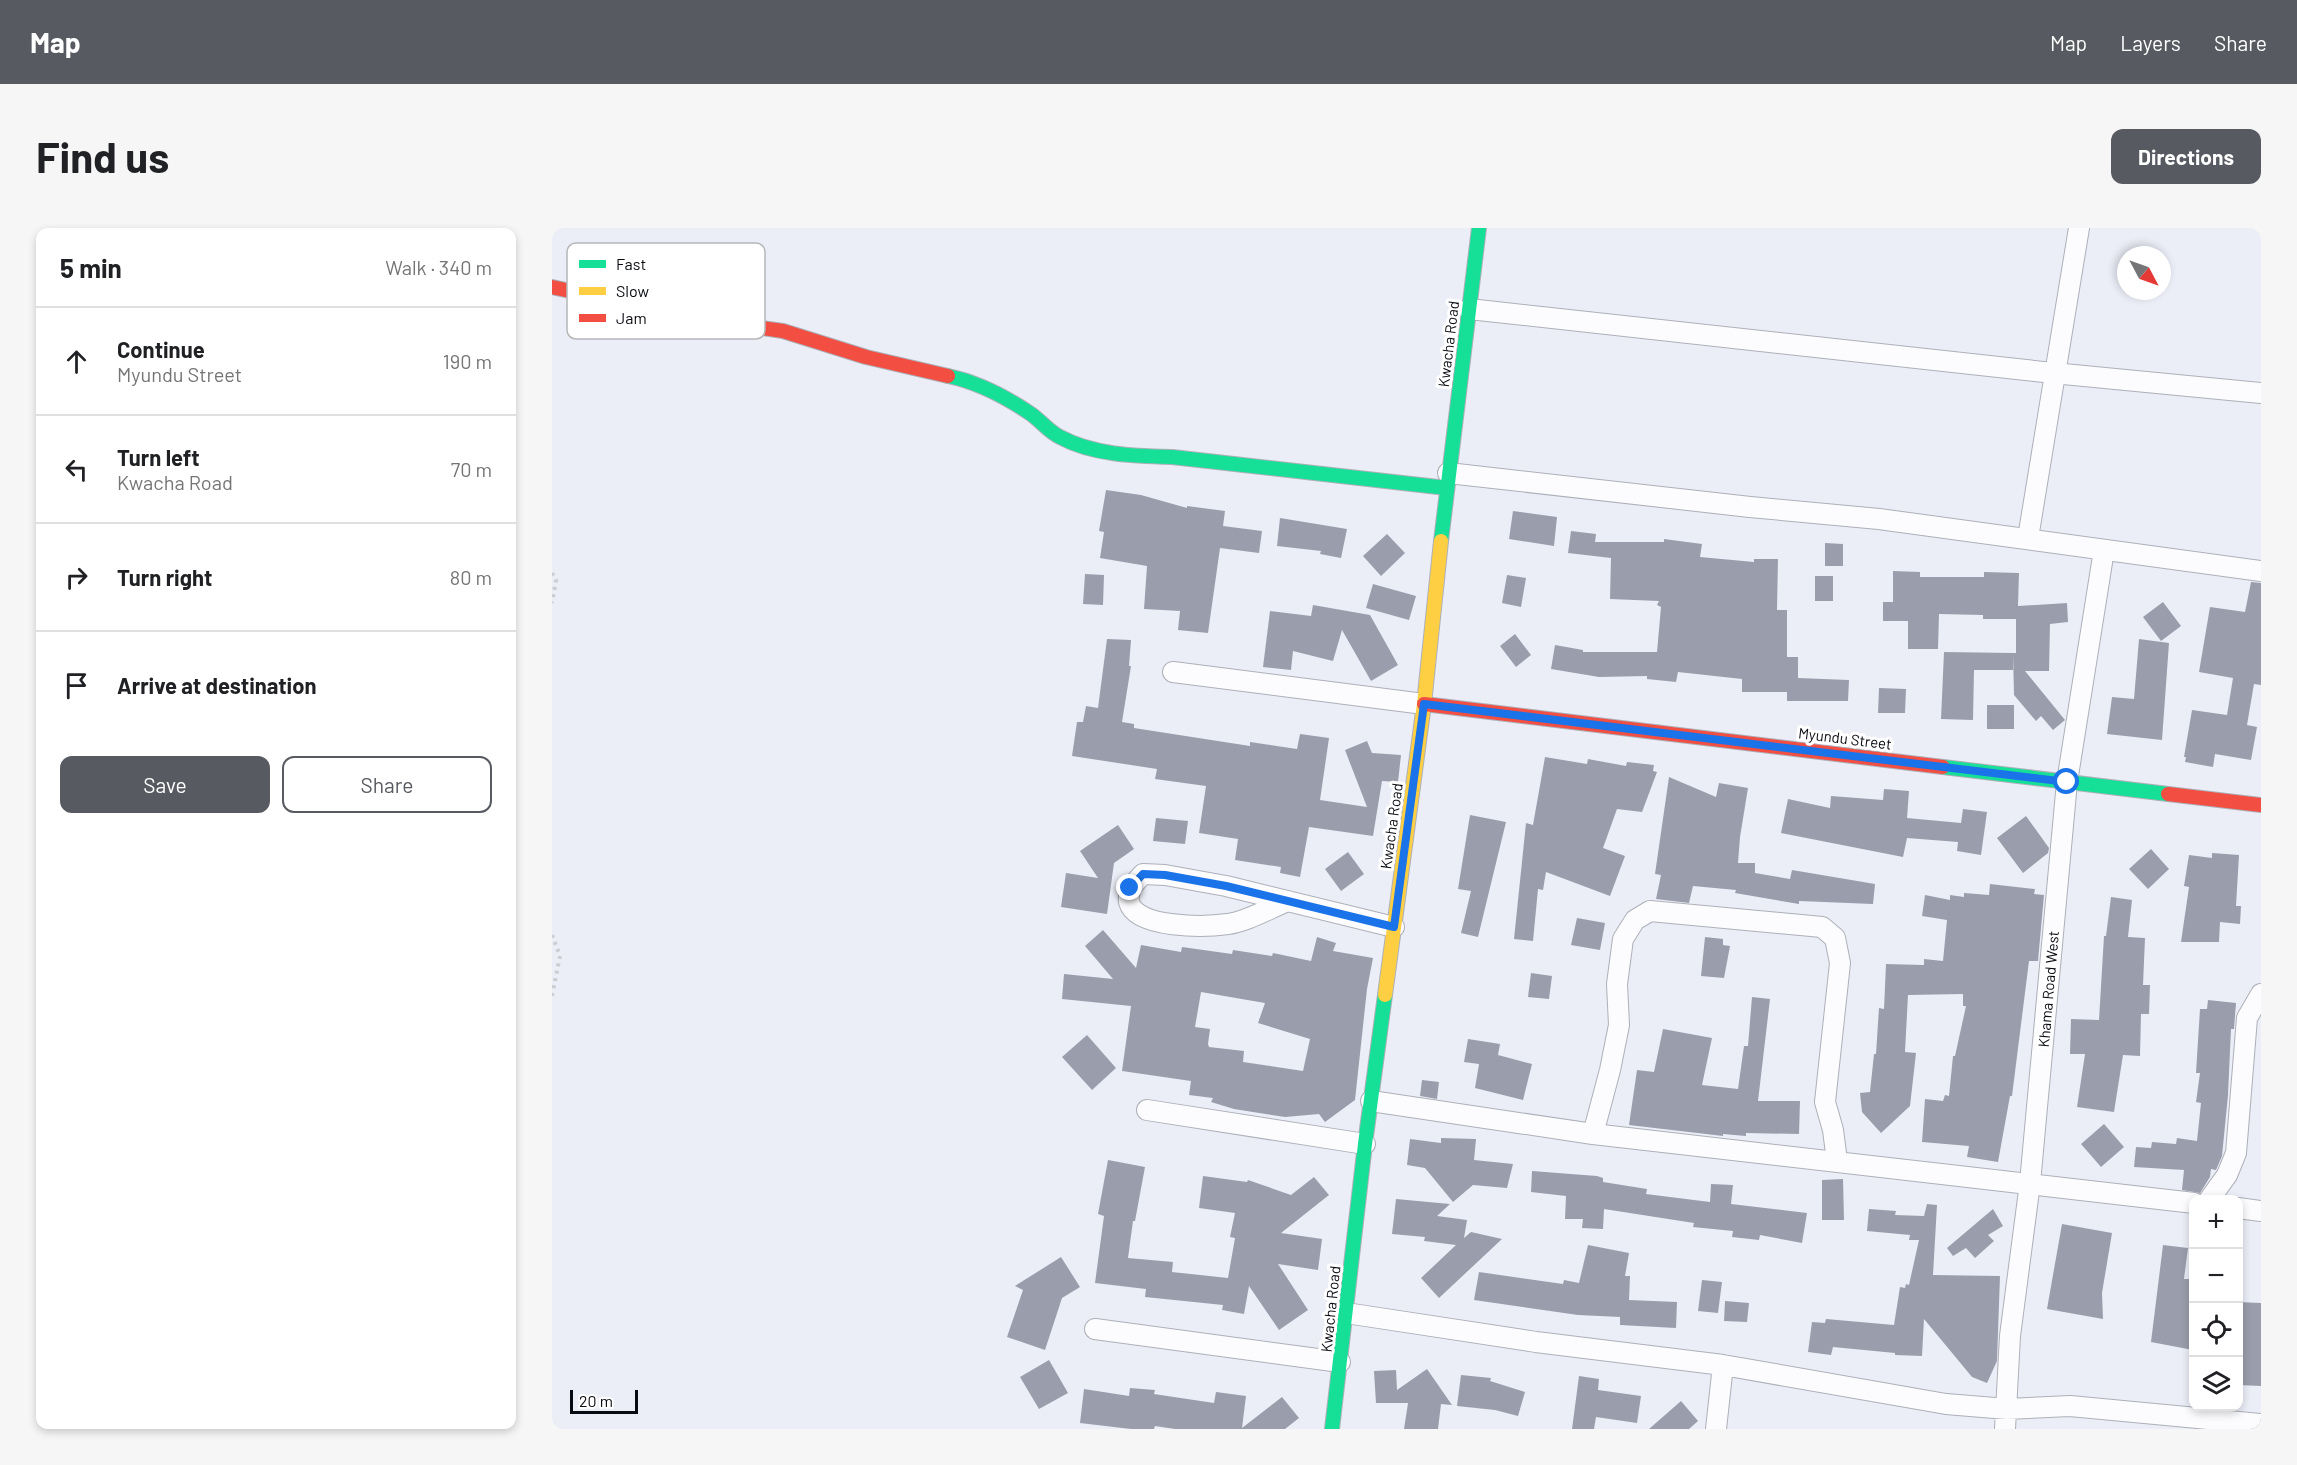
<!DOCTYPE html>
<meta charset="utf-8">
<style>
body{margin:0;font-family:Barlow,sans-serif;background:#f6f6f6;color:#202124}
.controls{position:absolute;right:18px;bottom:18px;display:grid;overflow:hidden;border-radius:12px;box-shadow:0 3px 9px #0003}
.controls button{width:54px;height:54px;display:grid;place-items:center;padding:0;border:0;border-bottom:2px solid #e0e0e0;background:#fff;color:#202124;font:30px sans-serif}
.compass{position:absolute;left:1565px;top:18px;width:54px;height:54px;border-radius:50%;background:#fff;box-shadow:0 3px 9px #0003;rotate:131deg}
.scale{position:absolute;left:18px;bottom:15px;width:68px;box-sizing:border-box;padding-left:6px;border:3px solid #090b12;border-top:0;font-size:16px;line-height:21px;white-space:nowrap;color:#090b12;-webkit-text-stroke:4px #fff;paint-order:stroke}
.stop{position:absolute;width:18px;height:18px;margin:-14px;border:4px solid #1a73e8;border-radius:50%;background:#fff}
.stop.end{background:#1a73e8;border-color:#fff;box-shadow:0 2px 6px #0008}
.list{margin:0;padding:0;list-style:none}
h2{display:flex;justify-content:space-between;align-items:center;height:78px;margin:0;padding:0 24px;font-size:26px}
h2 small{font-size:20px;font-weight:400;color:#757577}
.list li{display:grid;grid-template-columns:39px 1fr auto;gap:18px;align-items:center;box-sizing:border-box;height:108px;padding:0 24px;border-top:2px solid #e0e0e0}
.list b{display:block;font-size:22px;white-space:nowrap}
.list p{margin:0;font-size:20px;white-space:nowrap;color:#757577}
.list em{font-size:20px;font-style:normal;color:#757577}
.actions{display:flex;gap:12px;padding:18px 24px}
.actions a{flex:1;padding:14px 0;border:2px solid #585a62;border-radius:12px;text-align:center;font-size:21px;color:#585a62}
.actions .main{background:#585a62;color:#fff}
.icon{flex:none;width:33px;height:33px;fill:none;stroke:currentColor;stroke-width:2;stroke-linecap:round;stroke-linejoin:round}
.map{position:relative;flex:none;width:1709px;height:1201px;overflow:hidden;border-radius:12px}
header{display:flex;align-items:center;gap:36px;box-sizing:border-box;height:84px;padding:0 30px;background:#585a62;color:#fff}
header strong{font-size:28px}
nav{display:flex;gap:33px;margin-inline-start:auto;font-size:21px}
.intro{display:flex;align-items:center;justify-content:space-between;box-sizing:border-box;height:144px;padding:0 36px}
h1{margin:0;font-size:42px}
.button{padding:15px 27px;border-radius:12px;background:#585a62;color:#fff;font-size:21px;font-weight:700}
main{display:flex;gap:36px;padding:0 36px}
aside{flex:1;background:#fff;border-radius:12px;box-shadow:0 3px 9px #0003}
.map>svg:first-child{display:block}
.building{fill:#9a9eac;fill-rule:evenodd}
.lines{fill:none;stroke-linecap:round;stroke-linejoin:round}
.street-casing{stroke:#adb0b8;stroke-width:22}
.fast-casing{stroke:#adb0b8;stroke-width:16}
.slow-casing{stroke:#adb0b8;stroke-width:16}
.jam-casing{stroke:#adb0b8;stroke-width:16}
.path{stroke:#cccdd0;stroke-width:4;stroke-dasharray:3 4.5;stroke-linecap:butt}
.street{stroke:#fcfcfe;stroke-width:20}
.fast{stroke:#16e098;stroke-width:14}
.slow{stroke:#ffcf43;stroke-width:14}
.jam{stroke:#f24e42;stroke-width:14}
.route{stroke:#1a73e8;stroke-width:8}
.labels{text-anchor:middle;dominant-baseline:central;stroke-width:6;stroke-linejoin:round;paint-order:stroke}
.street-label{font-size:15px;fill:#090b12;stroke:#fff}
.key{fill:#fff;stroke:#b5b6b8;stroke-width:1.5}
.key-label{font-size:16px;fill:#090b12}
</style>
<header>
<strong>Map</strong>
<nav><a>Map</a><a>Layers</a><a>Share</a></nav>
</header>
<div class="intro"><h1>Find us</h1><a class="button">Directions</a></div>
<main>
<aside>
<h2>5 min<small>Walk · 340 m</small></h2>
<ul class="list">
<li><svg class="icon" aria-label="ahead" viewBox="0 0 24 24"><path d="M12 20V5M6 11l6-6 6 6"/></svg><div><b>Continue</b><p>Myundu Street</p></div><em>190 m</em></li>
<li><svg class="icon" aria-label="left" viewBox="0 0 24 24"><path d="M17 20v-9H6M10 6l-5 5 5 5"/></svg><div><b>Turn left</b><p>Kwacha Road</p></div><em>70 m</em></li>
<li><svg class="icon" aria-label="right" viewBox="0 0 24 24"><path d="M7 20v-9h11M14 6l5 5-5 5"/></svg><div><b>Turn right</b></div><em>80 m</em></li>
<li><svg class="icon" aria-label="arrive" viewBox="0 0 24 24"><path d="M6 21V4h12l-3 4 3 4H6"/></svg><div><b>Arrive at destination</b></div></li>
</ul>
<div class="actions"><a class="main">Save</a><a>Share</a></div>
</aside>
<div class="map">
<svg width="1709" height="1201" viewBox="0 0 1709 1201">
<rect width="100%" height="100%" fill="#ebeef7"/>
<path class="building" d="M554,262L589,267L635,280V278L673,283L671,298L710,303L707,325L668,320L656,405L626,402L628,383L592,381L595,338L548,330L552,304L547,303Z
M961,283L1005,289L1002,318L957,311Z
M728,290L795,301L789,330L768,326L769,323L725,318Z
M1019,303L1044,306L1043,314H1112V311L1150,316L1148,329L1202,334V331H1226L1225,382H1235V429H1246V450L1297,452L1296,473H1235V464H1190V451L1126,444L1124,454L1095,451V448L1047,449L999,441L1003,417L1031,422V424H1105L1109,379L1105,377L1107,373L1058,371L1059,330L1016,325Z
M835,306L853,325L829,348L811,328Z
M1273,315L1291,316V338H1273Z
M1341,343L1368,344V349H1432V344L1467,345L1466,378L1515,375L1516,394L1498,396L1497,443H1473L1513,492L1501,502L1489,488L1484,493L1462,467L1461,425H1464V391H1431V387L1387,386L1386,421H1356V393H1331V374H1341Z
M533,346L552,347L551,377L531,376Z
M955,347L974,350L969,379L950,375Z
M1263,348H1281V373H1263Z
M1699,354L1709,355V457L1702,456L1695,497L1705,499L1699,532L1663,526L1661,539L1633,534L1634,529H1632L1640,482L1675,487L1681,450L1647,444L1658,379L1693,384Z
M821,356L864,368L857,392L814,380Z
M1611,374L1629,398L1609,413L1591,389Z
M761,377L818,387L846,437L819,453L790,402L781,433L741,423L739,442L711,439L718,383L759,388Z
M963,406L979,427L964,439L948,418Z
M555,411L579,412L577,438H579L570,494L582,496V500L698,518V514L745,521L748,506L777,510L768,572L815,579L793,522L815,513L820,525L849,527L846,554L830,553L821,608L757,599L748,649L728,645L729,639L683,632L686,611L647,605L654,558L603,551L605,541L520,528L525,494H531L534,478L546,480Z
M1587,411L1617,415L1610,512L1555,506L1560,469L1582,471Z
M1392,424L1461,425V442H1422L1421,492L1389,491Z
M1327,460L1354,461L1353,485H1326Z
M1435,477H1462V501H1435Z
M993,529L1035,536L1036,531L1074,538L1075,534L1102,537L1101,543L1105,544L1090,584L1065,581L1051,620L1073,628L1058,668L994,644L991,662L986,661L981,713L962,711L974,595L981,597Z
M1117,549L1164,569L1167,555L1196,560L1188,609L1186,635H1203V645L1238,651L1240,642L1323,656L1321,676L1247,673V676L1183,665L1184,662L1141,658L1137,675L1104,671L1109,647L1103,646Z
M1332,561L1357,563L1355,590L1409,595L1411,581L1435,584L1429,627L1405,623L1406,614L1355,610L1351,629L1229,605L1236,571L1278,580L1279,568L1331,572Z
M918,587L954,594L926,709L909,705L919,663L906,661Z
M1474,588L1497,620L1496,625L1471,645L1445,610Z
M604,590L636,593L633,616L601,613Z
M566,597L582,621L562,635L555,686L509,679L514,645L546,650L528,623Z
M1599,621L1617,641L1596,661L1577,641Z
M796,624L812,646L789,663L773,641Z
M1660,625L1687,627L1684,678H1689L1688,696L1668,694L1667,714H1629L1637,659L1632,658L1637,627L1660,630Z
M1438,656L1483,661L1482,666L1492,667L1486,733H1477L1460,868H1458L1446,934L1415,929L1417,918L1370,914L1373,871L1391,873L1393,867L1397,868L1401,828H1403L1414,778H1411V766L1356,767L1353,824L1364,825L1358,878L1329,905L1310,884L1308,865L1318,864L1322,826H1324L1327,780L1332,781L1334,736L1372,737V731L1391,733L1395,692L1370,688L1373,667L1398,672V667L1412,669V665L1437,667Z
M1559,669L1580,672L1576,709L1593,710L1591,757H1598L1597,786H1589L1588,828L1571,827L1562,884L1525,879L1533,826H1518L1519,791L1547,792L1552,708H1554Z
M1025,690L1053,695L1048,722L1019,717Z
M551,702L584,740L589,717L629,724L630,719L680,726L681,722L720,728L721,725L759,733L765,709L784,715L781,723L821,730L815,761L803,872L773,894L767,886L733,889L682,881L659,874L661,870L637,867L639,853L570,843L579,778L510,771L512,746L561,751L533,718ZM649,764L713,775L706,795L758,811L751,843L691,834L692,823L657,819L656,816L658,801L643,799Z
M1153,709L1171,711V717L1178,718L1172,750L1149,748Z
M979,745L1000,748L997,771L976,769Z
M1200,769L1218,771L1206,873H1248L1247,906L1194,905V908L1171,906V908L1077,897L1085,842L1102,844L1111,801L1160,810L1150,857L1186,861L1192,818H1196Z
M1656,772L1684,775L1682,801H1679L1676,867L1670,928L1664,942L1659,941L1658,949L1648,965L1630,962L1632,942L1582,939L1584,919L1599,920L1600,914L1624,916L1625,910L1645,913L1649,875L1644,874L1648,845H1644L1648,781H1655Z
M535,807L564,840L540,862L510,829Z
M916,811L948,816L946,827L980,836L971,872L923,860L927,836L912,834Z
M870,852L887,854L885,871L868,868Z
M1552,896L1572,919L1549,939L1529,916Z
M889,910L924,911L922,932L961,936L955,960L921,957L901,974L873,940L855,937L858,911L889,915Z
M556,932L593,939L583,993H581L576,1030L621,1034L620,1044L676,1050L683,1010L678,1009L683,985L647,980L651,948L695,954L696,952L739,967L762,949L777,967L729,1005L770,1011L766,1042L726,1036L756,1082L727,1102L697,1058L692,1086L670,1082L671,1077L593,1069L594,1061L543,1055L552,988L546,986Z
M980,943L1045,948L1051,950V954L1095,961L1094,966L1158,974L1159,956L1181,957L1179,976L1255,985L1250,1015L1208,1007L1207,1012L1180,1009L1181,1003L1141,999L1142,995L1052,981L1051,1001L1030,1000L1031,991H1013L1014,968L979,964Z
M1291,951L1292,992H1270V952Z
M844,971L898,976L885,988L915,992L912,1010L919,1004L950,1011L887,1070L869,1050L904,1017L872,1013L873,1009L840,1006Z
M1375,976L1385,977L1381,1047L1448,1048L1445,1133L1435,1155L1420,1149L1372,1091L1370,1128L1343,1127V1125L1281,1119L1279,1127L1256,1124L1260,1094L1273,1095L1274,1091L1342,1097L1348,1059L1353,1060L1354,1056L1357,1057L1367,1012H1357L1358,1007L1315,1003L1317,981L1344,983L1343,987L1372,988Z
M1441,981L1451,998L1436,1007L1442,1013L1423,1030L1414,1020L1401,1028L1395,1020Z
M1510,996L1560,1005L1550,1065L1551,1091L1495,1081Z
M1036,1017L1077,1025L1073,1048H1078L1077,1072L1125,1074L1124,1100L1068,1097V1089L1026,1087L922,1072L927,1044L1011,1056L1012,1052L1027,1055Z
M1611,1017L1636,1020L1632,1051H1641V1122L1599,1114Z
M509,1029L528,1059L510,1070L493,1122L455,1109L471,1062L463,1058Z
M1150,1052L1170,1054L1166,1085L1146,1083Z
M1173,1073L1197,1075L1195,1094L1172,1093Z
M1686,1074L1709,1075V1158L1686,1157Z
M497,1132L516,1165L487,1181L468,1149Z
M875,1141L900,1177L889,1176L886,1201H852L856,1175H824L822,1143L844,1142L845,1162Z
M909,1147L939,1150L938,1153L973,1164L966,1188L943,1182L905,1178Z
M1027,1148L1047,1151L1046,1162L1089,1168L1085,1195L1044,1189L1042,1201H1020Z
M578,1160L603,1162L602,1166L662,1175L664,1164L694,1168L690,1200L730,1169L747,1190L733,1201H623L603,1198L602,1201H579L528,1195L532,1161L577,1168Z
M1129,1173L1146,1193L1137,1201H1097Z"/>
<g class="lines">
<g class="street-casing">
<path id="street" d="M917,81L1501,145L1709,165
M896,245L1198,279L1327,291L1709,343
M1476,310L1527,0
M621,444L872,476
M736,673C718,680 694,694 676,696C654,699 584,701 577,674C576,670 578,664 578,660L591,646L613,647L674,658L842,699
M819,873L1041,906L1642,975
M595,882L813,916
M1041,906L1058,842L1067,797L1065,756L1071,711L1083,692L1098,683L1270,699L1283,710L1288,735L1273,874L1281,902L1285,933
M1657,972L1675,947L1684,925L1695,790L1709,766
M1686,980L1709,983
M794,1085L984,1114L1171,1137L1394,1176L1455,1181L1518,1178L1709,1196
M543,1101L788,1134
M1164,1201L1171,1137
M1453,1201L1458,1108L1478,955L1515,554L1552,322"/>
</g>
<g class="fast-casing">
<path id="fast" d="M396,148C425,154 454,169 479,186C489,193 497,204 508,209C541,227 583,228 620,229L895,260
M889,313L927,0
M1391,539L1616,566
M780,1201L813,916L833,767"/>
</g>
<g class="slow-casing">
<path id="slow" d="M833,767L872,476L889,313"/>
</g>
<g class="jam-casing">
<path id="jam" d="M0,59L155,92L231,103L314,129L396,148
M872,476L1391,539
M1616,566L1709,577"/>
</g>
<path class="path" d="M0,345L4,352L0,375
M0,707L8,728L0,768"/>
<use href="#street" class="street"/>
<use href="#fast" class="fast"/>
<use href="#slow" class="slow"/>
<use href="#jam" class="jam"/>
</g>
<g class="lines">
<path class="route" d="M578,660L591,646L613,647L674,658L842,699L872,476L1515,554"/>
</g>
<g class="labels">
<g class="street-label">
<text transform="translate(896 116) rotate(-83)">Kwacha Road</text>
<text transform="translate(1293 510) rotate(7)">Myundu Street</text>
<text transform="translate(839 598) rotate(-82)">Kwacha Road</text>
<text transform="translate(1496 761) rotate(-85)">Khama Road West</text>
<text transform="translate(778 1081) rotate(-84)">Kwacha Road</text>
</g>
</g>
<rect x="15" y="15" width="198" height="96" rx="9" class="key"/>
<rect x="27" y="32" width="27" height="8" fill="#16e098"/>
<rect x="27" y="59" width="27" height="8" fill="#ffcf43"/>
<rect x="27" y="86" width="27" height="8" fill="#f24e42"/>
<g class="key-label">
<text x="64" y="42">Fast</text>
<text x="64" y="69">Slow</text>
<text x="64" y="96">Jam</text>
</g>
</svg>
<div class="controls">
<button>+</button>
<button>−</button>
<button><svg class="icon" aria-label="locate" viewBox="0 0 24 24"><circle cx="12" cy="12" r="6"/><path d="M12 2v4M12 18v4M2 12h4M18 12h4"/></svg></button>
<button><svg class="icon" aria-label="layers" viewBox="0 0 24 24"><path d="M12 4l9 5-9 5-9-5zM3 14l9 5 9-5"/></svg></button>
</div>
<svg class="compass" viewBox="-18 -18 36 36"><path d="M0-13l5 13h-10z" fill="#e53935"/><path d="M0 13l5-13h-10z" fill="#757577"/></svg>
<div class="scale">20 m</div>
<div class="stop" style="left:1515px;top:554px"></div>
<div class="stop end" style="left:578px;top:660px"></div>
</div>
</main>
